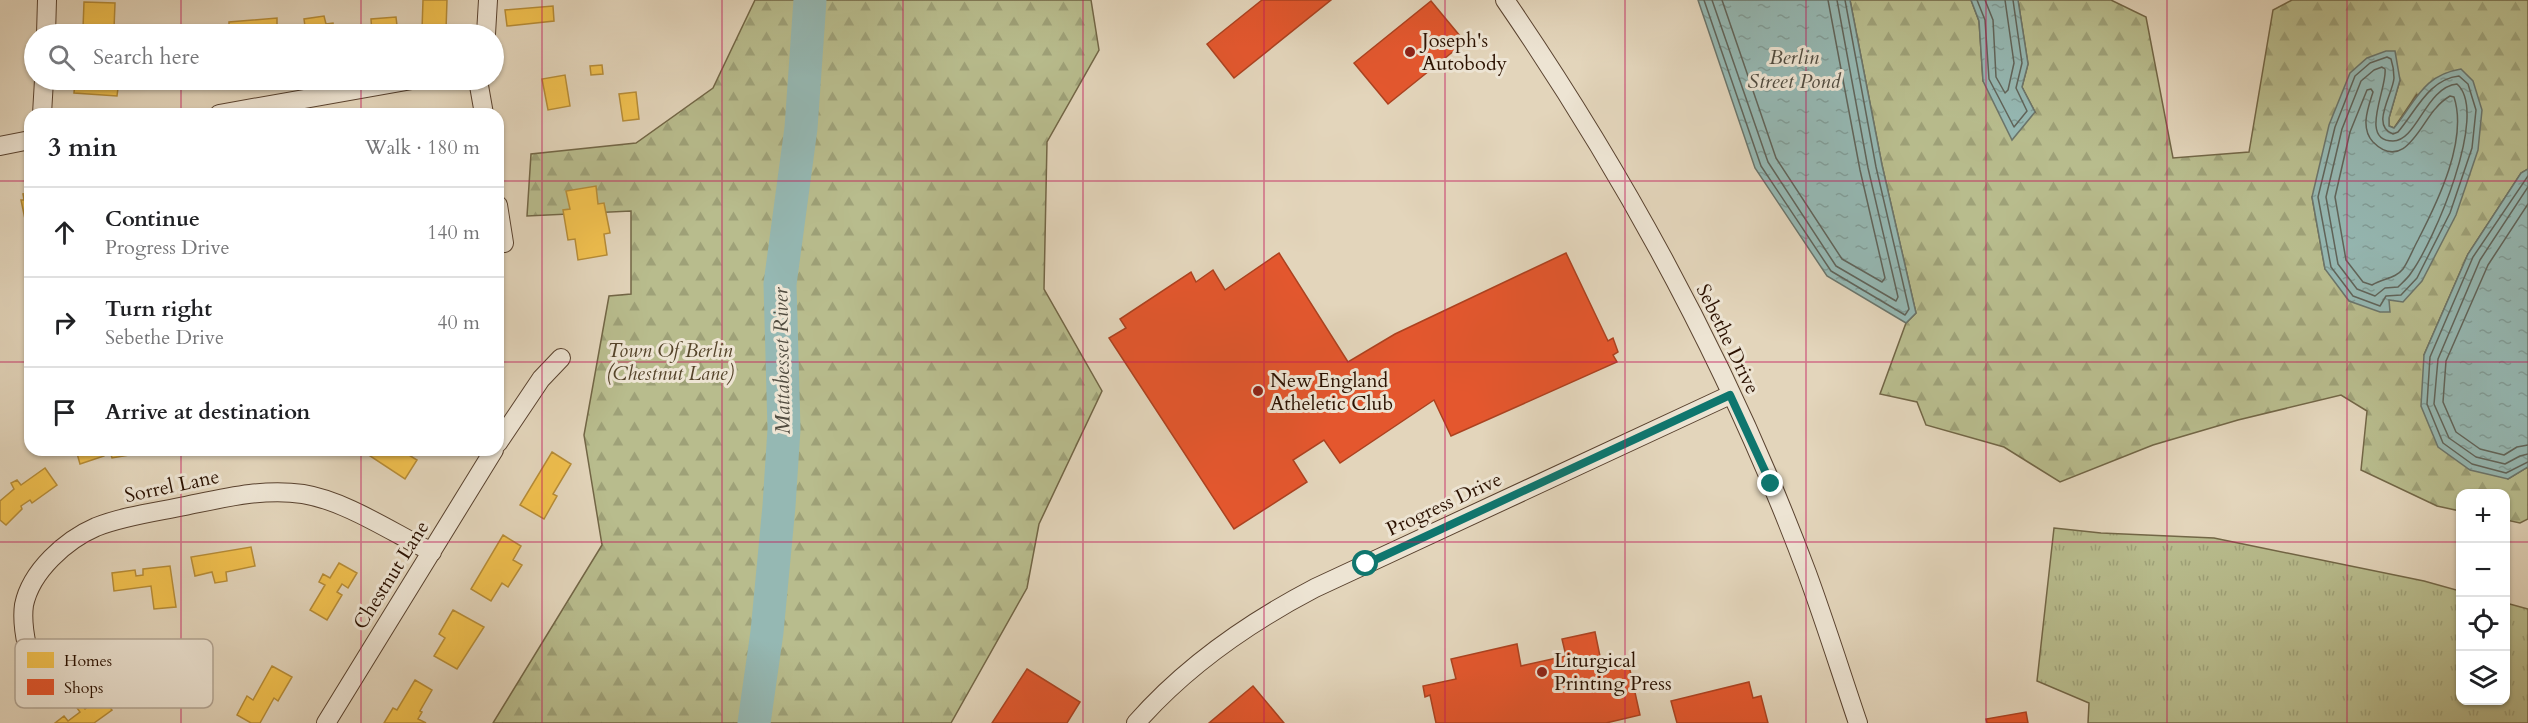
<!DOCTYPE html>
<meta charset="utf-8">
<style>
body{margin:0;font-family:Cardo,serif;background:#f6f6f6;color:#202124}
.controls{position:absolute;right:18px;bottom:18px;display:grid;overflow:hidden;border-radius:12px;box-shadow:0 2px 4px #0004}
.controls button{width:54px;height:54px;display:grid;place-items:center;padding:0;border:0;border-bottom:2px solid #e0e0e0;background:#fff;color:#202124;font:30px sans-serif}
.stop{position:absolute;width:18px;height:18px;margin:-14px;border:4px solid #0f766e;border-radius:50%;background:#fff}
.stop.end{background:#0f766e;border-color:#fff;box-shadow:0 2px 6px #0008}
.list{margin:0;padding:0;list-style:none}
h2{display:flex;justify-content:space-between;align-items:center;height:78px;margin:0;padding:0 24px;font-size:26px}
h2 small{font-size:20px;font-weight:400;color:#757577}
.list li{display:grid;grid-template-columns:39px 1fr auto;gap:18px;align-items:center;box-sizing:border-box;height:90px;padding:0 24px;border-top:2px solid #e0e0e0}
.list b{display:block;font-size:22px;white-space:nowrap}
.list p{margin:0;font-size:20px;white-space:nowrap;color:#757577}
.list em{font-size:20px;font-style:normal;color:#757577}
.icon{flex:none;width:33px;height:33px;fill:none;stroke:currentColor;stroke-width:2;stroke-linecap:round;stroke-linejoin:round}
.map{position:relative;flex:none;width:2528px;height:723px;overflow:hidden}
.search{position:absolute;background:#fff;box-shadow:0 2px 4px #0004;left:24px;top:24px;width:480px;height:66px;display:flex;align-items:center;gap:15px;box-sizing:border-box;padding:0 21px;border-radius:33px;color:#757577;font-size:22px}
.panel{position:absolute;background:#fff;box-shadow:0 2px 4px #0004;left:24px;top:108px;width:480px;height:348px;border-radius:18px}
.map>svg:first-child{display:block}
.grass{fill:url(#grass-tufts);stroke:#726646;stroke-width:1.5}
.forest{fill:url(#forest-firs);stroke:#726646;stroke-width:1.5;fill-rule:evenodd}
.water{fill:url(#water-ripples);stroke:#6b756b;stroke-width:1.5}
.homes{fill:#f2c14e;stroke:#b68c37;stroke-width:1.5}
.shops{fill:#e4572e;stroke:#ac4220;stroke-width:1.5}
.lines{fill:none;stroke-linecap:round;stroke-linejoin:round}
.shore{stroke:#60645a;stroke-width:1.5}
.river{stroke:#95b8b3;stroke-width:33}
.minor-casing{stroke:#59422f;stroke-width:20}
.minor{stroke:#ede4d3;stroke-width:18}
.route{stroke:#0f766e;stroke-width:8}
.grid{fill:none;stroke:#c2185b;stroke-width:1.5;stroke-opacity:0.55}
.poi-dot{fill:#8f2418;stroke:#ede4d3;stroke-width:2}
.labels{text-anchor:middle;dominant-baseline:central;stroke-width:6;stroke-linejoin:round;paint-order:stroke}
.poi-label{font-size:20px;fill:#2b1100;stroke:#ede4d3;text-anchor:start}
.street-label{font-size:20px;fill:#2b1100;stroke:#ede4d3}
.park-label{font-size:20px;font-style:italic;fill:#55442a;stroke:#ede4d3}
.water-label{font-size:21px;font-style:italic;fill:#504b3f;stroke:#ede4d3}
.key{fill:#ede4d3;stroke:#b3a594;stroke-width:1.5}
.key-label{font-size:16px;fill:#2b1100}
</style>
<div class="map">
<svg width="2528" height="723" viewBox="0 0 2528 723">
<defs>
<pattern id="grass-tufts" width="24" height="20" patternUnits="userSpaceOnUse" patternTransform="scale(1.5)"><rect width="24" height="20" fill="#b8bc8d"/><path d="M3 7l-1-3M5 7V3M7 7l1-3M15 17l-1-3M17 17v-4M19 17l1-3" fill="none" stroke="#9ea178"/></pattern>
<pattern id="forest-firs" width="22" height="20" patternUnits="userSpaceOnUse" patternTransform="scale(1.5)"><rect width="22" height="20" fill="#b8bc8d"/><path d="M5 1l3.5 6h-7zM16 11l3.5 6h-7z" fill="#9ea178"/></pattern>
<pattern id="water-ripples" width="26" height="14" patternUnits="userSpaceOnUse" patternTransform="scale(1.5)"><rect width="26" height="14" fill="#95b8b3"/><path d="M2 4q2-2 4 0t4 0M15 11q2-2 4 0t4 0" fill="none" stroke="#819d98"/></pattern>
</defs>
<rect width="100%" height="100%" fill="#e3d5bb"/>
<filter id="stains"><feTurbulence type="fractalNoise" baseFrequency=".00333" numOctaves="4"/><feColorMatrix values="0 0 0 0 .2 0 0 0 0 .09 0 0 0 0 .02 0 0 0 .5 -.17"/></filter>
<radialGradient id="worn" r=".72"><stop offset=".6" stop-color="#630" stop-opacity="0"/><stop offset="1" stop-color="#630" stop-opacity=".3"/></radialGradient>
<path class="grass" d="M2054,528L2101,533L2214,538L2424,581L2460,591V700H2506V603L2528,609V723H2088L2089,703L2037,681Z"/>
<path class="forest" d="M755,0H1091L1099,50L1047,142L1044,289L1102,391L1039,524L1027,588L951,723H493L602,545L584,435L609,296L631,294V211L527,216L531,154L636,143L713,88Z
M1850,0H1971L1979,21L1983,81L2035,112L2022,87L2028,64L2018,0H2111L2146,17L2173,158L2249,152L2273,10L2292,0H2528V169L2521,173L2468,254L2424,355L2508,479L2528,467V519L2520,523L2506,520V494H2460V511L2437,506L2361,470L2367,411L2341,395L2238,420L2153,445L2060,482L2004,447L1926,425L1917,402L1880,394L1906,323L1916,313L1882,165ZM2400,80L2389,118V126L2394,128L2417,94L2389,300L2325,269L2312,197Z"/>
<path class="water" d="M1698,0H1850L1882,165L1916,313L1906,323L1827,276L1755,168Z
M1971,0H2018L2028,64L2022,87L2035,112L2012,140L1983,81L1979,21Z
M2386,51H2395L2400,80L2389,118V126L2394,128C2416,101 2423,75 2461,69L2473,81L2482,110L2478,150L2456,215L2422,281L2403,302L2389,300L2390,312H2380L2349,301L2325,269L2312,197L2329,125L2350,73L2367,58Z
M2528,169V467L2508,479L2470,470L2438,447L2421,406L2424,355L2468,254L2521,173Z"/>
<path class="homes" d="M423,0H447L446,30H422Z
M84,2L115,3L114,29L83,28Z
M553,6L554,21L507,26L505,10Z
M324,16L326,24L333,23L335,34H306L304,19Z
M396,17L398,34H372L371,19Z
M277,18V25H281L282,34H221V31L229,30V22Z
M602,65L603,74L591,75L590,66Z
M565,75L570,106L548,110L542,79Z
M75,80H119L117,96L74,93Z
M636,92L639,119L623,121L619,94Z
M596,186L598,204L604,203L610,233L604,234L607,255L578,260L575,239L568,240L563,210L570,209L566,191Z
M30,193V218L25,219L21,200H24L23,194Z
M76,450H141L142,453L112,458L110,451L104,453V456L80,464Z
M361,450H401L417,460L405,479Z
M552,452L571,464L553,494L557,496L544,519L520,505Z
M45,468L57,485L32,503L30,500L21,506L22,509L6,525L0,520V501L14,489L11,483L17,480L21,485Z
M503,535L521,546L513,560L522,565L508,587L502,583L491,601L471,589Z
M251,547L255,566L226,572L227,581L215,583L212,572L195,576L191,557Z
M339,563L357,573L348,588L342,584L337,592L342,595L327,620L310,610L325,585L319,582L323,574L330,578Z
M170,566L176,607L154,609L151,586L114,591L112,573L135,570L136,576L143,575V569Z
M453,610L484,627L457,669L434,656L445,638L439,634Z
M272,666L292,677L278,701L274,698L260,723H251L237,715L247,696L253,700Z
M415,680L432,690L420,711L422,712L418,719L426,723H384L393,708L397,710Z
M96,694L100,698L102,697L112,710L94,723H55L64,716L68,721L80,712L77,708L82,705L85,709L95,702L92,697Z"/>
<path class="shops" d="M1262,0H1331L1234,78L1207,44Z
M1431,1L1465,42L1388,104L1354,63Z
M1279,253L1348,362L1395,334L1566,253L1608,341L1613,338L1618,352L1613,355L1617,362L1451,436L1434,400L1340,463L1324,440L1293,460L1307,482L1234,529L1109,338L1126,328L1120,319L1191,272L1196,282L1213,270L1225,290Z
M1595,632L1602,666L1628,661L1640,715L1606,723H1436L1430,695L1425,697L1423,686L1456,679L1451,659L1517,644L1521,666L1566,656L1562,639Z
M1027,669L1080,702L1067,723H992Z
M1749,682L1753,698L1761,696L1768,723H1677L1671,701Z
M1253,686L1284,723H1209Z
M2026,712L2028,723H1987L1986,719Z"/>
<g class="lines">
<path class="shore" d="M1704,0L1761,166L1831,271L1905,315L1909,309L1876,167L1845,0
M1712,0L1768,162L1836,266L1896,301L1898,297L1868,168L1837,0
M1722,0L1776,158L1842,259L1882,282L1885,278L1860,170L1828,0
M1977,0L1985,20L1989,79L2014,127L2027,111L2016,88L2022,63L2013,0
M1985,0L1993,20L1996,77L2005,93L2008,90L2014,63L2005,0
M2387,57L2391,59C2393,65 2394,72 2394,78C2393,94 2370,126 2393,134L2398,132C2416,111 2429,79 2459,76L2468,84L2476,110L2472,148L2450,213L2417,278L2401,295L2386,296L2380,306L2353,296L2331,267L2318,197L2335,127L2355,76L2370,63Z
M2382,67L2385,69C2388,87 2358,141 2393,141C2417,141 2426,87 2457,84C2490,113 2433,243 2411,273C2408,278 2402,283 2398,287L2385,288L2375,296L2357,289L2338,264L2326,197L2342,129L2361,81L2374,70Z
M2371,89L2373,92C2368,108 2360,128 2373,142C2404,173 2421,123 2436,108C2440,103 2445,99 2450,96L2454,97C2468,140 2438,201 2418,240C2413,249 2409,260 2403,269C2395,279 2383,278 2372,285L2363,282L2346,260L2335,197L2350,132L2367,90Z
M2528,176L2473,257L2430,357L2427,404L2443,443L2472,464L2506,473L2528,462
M2528,187L2480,260L2438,359L2434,404L2449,438L2476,457L2505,464L2520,456L2528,454
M2528,204L2488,265L2446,361L2443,402L2456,432L2480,449L2504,455L2517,447L2528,445"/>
<path class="river" d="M754,723L767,632L779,506L784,429L780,284L801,128L810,0"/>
<g class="minor-casing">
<path id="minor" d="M1505,0C1627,178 1731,370 1807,573C1825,622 1841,673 1858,723
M46,34L47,0
M486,34L488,0
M478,80L484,114
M42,114L44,80
M219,114L412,80
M0,146L30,140
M498,205L504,243
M498,443L541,379L561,358
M27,646C24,632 22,619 24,605C31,571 66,540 96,527C124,516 156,512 185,506C224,498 263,488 303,494C346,501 393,533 432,552
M326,723L494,450
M1136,723C1186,666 1248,623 1315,588L1730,395"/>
</g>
<use href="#minor" class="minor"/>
</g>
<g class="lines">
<path class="route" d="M1366,564L1730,395L1771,484"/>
</g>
<path class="grid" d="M181,0V34M361,0V34M542,0V723M722,0V723M903,0V723M1083,0V723M1264,0V723M1445,0V723M1625,0V723M1806,0V723M1986,0V723M2167,0V723M2347,0V723M181,80V114M361,80V114M0,181H30M498,181H2528M0,362H30M498,362H2528M181,450V723M361,450V723M0,542H2460M2506,542H2528"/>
<g class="poi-dot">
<circle cx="1410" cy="52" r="6"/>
<circle cx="1258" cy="391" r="6"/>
<circle cx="1542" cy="672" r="6"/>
</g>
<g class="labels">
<g class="poi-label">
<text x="1422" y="40">Joseph's<tspan x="1422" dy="23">Autobody</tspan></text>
<text x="1270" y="380">New England<tspan x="1270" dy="23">Atheletic Club</tspan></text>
<text x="1554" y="660">Liturgical<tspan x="1554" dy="23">Printing Press</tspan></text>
</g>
<g class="street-label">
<text transform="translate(1728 339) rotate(64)">Sebethe Drive</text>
<text transform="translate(172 486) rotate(-12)">Sorrel Lane</text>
<text transform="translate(1444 504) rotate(-25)">Progress Drive</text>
<text transform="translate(391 575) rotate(-58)">Chestnut Lane</text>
</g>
<g class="park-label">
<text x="670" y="350">Town Of Berlin<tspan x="670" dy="23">(Chestnut Lane)</tspan></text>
</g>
<g class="water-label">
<text x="1794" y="57">Berlin<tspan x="1794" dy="24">Street Pond</tspan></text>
<text transform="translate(782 361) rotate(-91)">Mattabesset River</text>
</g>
</g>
<rect x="15" y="639" width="198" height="69" rx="9" class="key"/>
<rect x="27" y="652" width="27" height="16" fill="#f2c14e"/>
<rect x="27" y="679" width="27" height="16" fill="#e4572e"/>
<g class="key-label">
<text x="64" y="666">Homes</text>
<text x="64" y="693">Shops</text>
</g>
<rect width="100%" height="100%" filter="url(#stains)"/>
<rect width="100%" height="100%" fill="url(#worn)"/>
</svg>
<div class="controls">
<button>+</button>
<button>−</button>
<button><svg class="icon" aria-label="locate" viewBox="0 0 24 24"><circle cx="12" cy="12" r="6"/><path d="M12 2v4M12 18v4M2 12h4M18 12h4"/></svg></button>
<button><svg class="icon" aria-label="layers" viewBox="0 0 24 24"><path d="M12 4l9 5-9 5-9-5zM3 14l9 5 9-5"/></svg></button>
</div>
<div class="stop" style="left:1366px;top:564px"></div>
<div class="stop end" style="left:1771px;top:484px"></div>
<div class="search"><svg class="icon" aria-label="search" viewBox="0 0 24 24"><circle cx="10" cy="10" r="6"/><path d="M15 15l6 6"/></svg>Search here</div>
<section class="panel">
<h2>3 min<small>Walk · 180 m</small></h2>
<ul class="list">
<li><svg class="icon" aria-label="ahead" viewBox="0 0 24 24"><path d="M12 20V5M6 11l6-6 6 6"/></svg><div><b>Continue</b><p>Progress Drive</p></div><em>140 m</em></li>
<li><svg class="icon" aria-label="right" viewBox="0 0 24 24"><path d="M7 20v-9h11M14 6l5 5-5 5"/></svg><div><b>Turn right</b><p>Sebethe Drive</p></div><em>40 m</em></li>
<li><svg class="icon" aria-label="arrive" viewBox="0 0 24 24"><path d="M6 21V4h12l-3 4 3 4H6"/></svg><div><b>Arrive at destination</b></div></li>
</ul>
</section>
</div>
